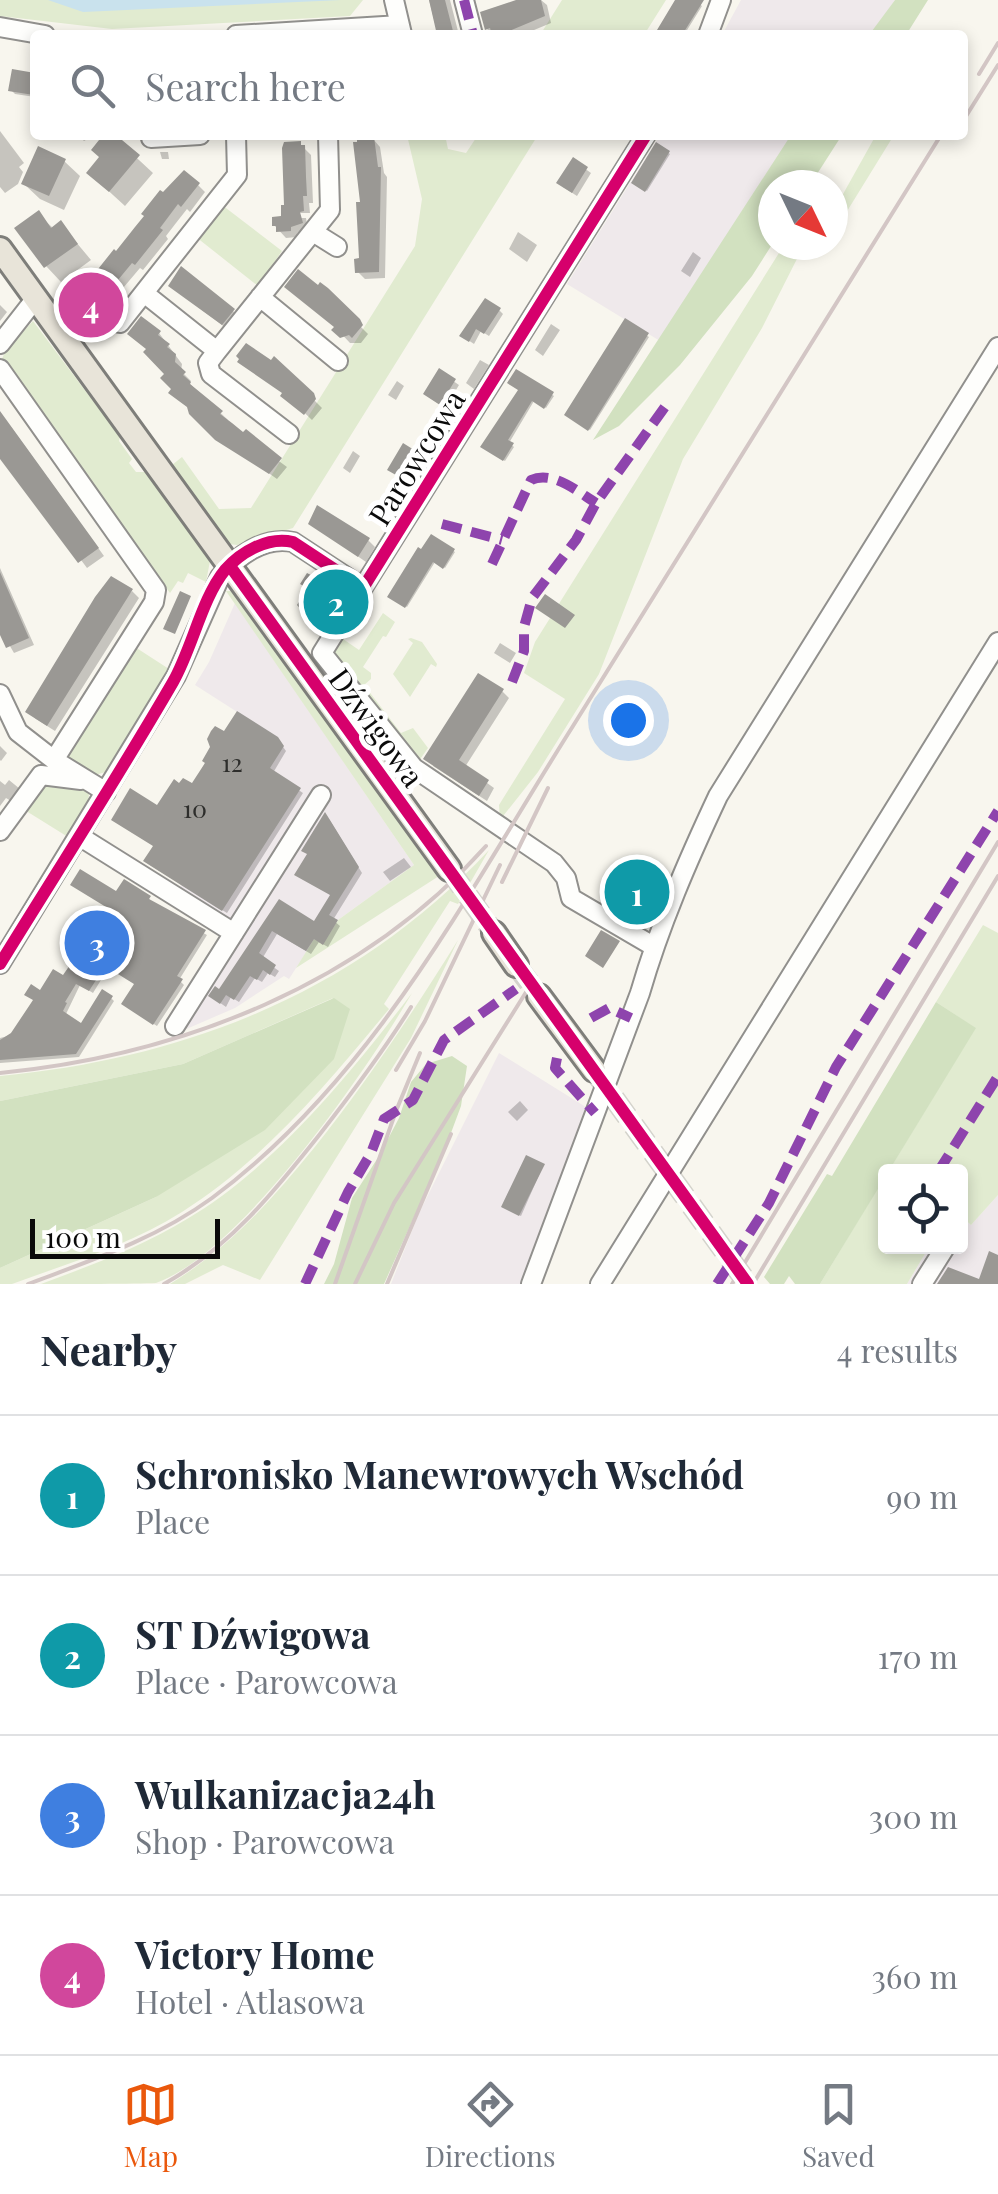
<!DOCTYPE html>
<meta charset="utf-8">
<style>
body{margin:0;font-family:"Playfair Display",serif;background:#f6f6f7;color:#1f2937}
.controls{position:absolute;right:30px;bottom:30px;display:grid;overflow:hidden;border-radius:10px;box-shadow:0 5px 15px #0003}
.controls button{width:90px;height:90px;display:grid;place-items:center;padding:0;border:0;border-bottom:2px solid #e0e1e3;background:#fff;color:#1f2937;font:50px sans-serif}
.compass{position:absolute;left:758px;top:170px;width:90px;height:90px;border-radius:50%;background:#fff;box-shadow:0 5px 15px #0003;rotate:133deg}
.scale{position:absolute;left:30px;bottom:25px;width:190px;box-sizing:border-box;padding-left:10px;border:5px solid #0a0a0a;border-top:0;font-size:28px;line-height:35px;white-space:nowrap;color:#0a0a0a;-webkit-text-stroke:8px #fff;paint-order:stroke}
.you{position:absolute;left:628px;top:720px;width:35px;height:35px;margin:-25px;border:8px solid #fff;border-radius:50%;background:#1a73e8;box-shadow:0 0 0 15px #1a73e833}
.badge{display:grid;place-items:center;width:65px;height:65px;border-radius:50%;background:#ea580c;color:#fff;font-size:32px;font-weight:700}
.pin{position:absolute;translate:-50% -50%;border:5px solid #fff;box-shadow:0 2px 10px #0006}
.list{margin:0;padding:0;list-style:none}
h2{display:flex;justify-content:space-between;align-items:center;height:130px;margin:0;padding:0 40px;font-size:42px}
h2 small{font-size:32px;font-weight:400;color:#747a83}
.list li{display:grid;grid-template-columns:65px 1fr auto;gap:30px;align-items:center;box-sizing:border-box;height:160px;padding:0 40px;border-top:2px solid #e0e1e3}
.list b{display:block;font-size:38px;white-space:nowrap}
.list p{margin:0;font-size:32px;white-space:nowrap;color:#747a83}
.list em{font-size:32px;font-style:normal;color:#747a83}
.icon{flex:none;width:55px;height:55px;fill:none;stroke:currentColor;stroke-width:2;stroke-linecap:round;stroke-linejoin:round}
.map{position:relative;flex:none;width:998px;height:1284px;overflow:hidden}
.search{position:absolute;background:#fff;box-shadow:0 5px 15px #0003;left:30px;right:30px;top:30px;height:110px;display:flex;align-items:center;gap:25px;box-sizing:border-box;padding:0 35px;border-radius:10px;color:#747a83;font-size:38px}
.sheet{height:770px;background:#fff}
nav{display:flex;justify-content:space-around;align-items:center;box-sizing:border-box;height:140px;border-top:2px solid #e0e1e3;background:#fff;font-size:28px;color:#747a83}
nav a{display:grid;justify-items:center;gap:5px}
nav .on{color:#ea580c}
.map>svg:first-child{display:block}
.industrial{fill:#efe9eb}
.green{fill:#e1ebd0}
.forest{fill:#d2e1c0}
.water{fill:#c9e2ed}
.shadow{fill:#0003}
.building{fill:#9a9894}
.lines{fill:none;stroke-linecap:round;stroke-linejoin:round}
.major-tunnel{stroke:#d4d3cc;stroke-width:22;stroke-dasharray:22 11;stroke-linecap:butt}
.minor-casing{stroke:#91908d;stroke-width:22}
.major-casing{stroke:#7e7e7a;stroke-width:28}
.minor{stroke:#fefefc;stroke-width:18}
.major{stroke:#e8e4d9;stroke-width:22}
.rail{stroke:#d3c6c5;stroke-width:4}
.quiet{stroke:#8e44ad;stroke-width:10;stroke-dasharray:20 10;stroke-linecap:butt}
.cycleway-casing{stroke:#fff;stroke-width:19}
.cycleway{stroke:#d6006c;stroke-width:12}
.labels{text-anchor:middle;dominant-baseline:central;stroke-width:10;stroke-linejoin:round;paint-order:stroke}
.number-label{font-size:25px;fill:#2e2e2c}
.street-label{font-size:30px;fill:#0a0a0a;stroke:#fff}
</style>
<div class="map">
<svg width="998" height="1284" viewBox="0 0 998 1284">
<rect width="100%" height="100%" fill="#f8f6ee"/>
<path class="industrial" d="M741,0H895L872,35H722Z
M660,135H807L593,440L660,341L567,284Z
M235,603L414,865L338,920L323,945L314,940L289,979L284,976L235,1008L184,1030L323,810L312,792L229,923L178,890L275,736L195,685L209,662Z
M499,1053L589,1109L523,1284H391L419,1213Z
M998,1195V1284H907L929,1247L960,1246L961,1216L971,1225Z"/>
<path class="green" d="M0,0H363L350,16L112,29L0,16Z
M562,0H666L644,35H540Z
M407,135H445L448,149L466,153L478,135H538L293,528L237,545L229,544L172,465L182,457L219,509L251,508L415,246L422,199Z
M876,135H894L833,234V212Z
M222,205L282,251L258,286L196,237Z
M784,245H804L762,328L683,459L599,674L538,772L500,820L499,805L565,699L524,673L535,642Z
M33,321L120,437L119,441L132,459L129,463L136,472H146L210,561L206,582L188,573L183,583L178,581L170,593L1,361L6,350Z
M226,591H235L246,610L439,876L296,968L314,939L323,944L338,920L414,865Z
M383,613L395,622L386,637L383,636L363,667L371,673V679L364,685L401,733L413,728L428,748L416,765L334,654L343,639L359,650Z
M411,638L422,642L437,664L436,667L431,664L410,697L393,674L413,643L408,639Z
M135,647L169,669L106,772L95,775L66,756Z
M44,779L70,782L89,794L88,803L68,837L23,809Z
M489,850L458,904L450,901L384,1004L389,1009C328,1083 263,1161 182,1212C130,1245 69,1263 12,1284H0V1268L156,1197L333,998L183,1064L0,1101V1076C189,1058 358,991 489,850Z
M983,925L998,933V1195L971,1225L961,1216L960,1172H888L975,1028L936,1002Z
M458,940L411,1038L260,1280L223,1265L185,1284H170C229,1248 270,1202 314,1148C367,1082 413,1012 458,940Z
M412,993C367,1071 240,1253 156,1283C137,1284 65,1284 41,1284C92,1265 141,1247 187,1219C275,1167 351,1073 412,993Z
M885,1176L886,1246L929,1247L907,1284H820Z"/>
<path class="forest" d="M895,0H928L906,35H869Z
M791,135H842L810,185H773V243L752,276L680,365L619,426L593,440Z
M334,998L350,1009L334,1059L265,1130L156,1197L0,1268V1101L183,1064Z
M936,1002L976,1028L820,1284H795L789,1276L784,1284H770L764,1277L827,1174L832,1176Z
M452,1056L467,1066L461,1106L448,1141L384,1284H324L334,1264L352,1198L379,1156L399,1118L411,1082L426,1064Z"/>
<path class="water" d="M48,0H341L83,12Z"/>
<path class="shadow" d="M429,0H450L459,35H438Z
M526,0H541L547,5L551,23L522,35H493L487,29Z
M678,0H694L702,6L684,35H657Z
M14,72L35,75V97L15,94L11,90Z
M0,131L24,163L19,167L23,172L18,184L5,193L0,187Z
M78,135H95L84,141Z
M107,135H112L153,173L125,206L89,173L102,158Z
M373,139L380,147L384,173L387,177L385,278L365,279L358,272Z
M300,144L311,155L313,203H309L310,213H292V218H310H306L308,231L297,233V237L286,238L274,225L284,219Z
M657,146L670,154L647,191L634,182Z
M160,152H168L169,159H162Z
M573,160L591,173L577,196L563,187Z
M64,161L80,176L64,210L40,199L24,184Z
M198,185L205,192L190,212L187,209L176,223L166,236L168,239L143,270L140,268L118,294L121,297L109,313L113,316L109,325L113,330L106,339L91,327L117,254Z
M38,214L54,229L61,224L91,260L61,282L46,266Z
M518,232L537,245L527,262L509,249Z
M693,252L701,258L690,277L681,271Z
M178,292L233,311L240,318L230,331Z
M0,305L7,312L0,321Z
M499,310L503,314L489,336L481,331L474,344L462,336Z
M347,313L368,334L361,343H350L336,328Z
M625,322L649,337L590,430L567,415Z
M551,324L560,330L543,356L535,350Z
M159,333L182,364L181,371L191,381L189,383L228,420L226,422L287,467L277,479L212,433L174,389L167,374L146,352Z
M480,360L489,365L474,389L466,383Z
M440,372L459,385L445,408L430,398Z
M517,372L554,396L546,408L534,401L509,443L514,447L505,461L483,447L521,390Z
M397,381L404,386L396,400L388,395Z
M301,387L322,408L312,420L285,394Z
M0,423L11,427L104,556L87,568L0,451Z
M353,451L360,456L350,473L343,468Z
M417,455L422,459L408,482L394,473Z
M311,524L368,540L375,547L366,562Z
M432,537L455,552L445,568L435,562L407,607L390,596Z
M0,568L34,645L14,653L0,629Z
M132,591L139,598L55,731L36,719L28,712Z
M343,595L346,599L336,615L321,605L312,618L300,605Z
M500,643L516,653L510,663L494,653Z
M502,691L509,698L465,767L494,788L487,801L433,766Z
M225,735L281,744L286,751L273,773L303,793L227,913L150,865L155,846L158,808L193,787L213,747Z
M0,746L7,753L1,761L0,760Z
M9,780L20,789L11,801L6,798L0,806V781L5,785Z
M329,819L362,873L333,920L340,926L328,947L319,942L311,954L277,934L262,959L279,971L275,977L268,973L262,982L255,978L239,1002L231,997L226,1007L216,1000L280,902L315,925L333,896Z
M404,858L411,867L390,881L383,872Z
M117,895L149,898L151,904L207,935L179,980L184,985L157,1026L127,1007L136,984L109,967L93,993L80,985L66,1014L82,1026L111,998L114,1001L79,1057L0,1063V1038L12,1035L41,993L64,979Z
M520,1101L528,1110L517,1121L508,1112Z
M543,1166L521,1216L505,1208Z"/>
<path class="building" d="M429,0H445L454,35H437Z
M516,0H541L545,16L507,32L492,35L490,28L485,30L480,12Z
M675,0H704L682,35H654Z
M12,69L35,73L34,95L8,91Z
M103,135H116L140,155L109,192L86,173L99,157L91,150Z
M357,137H374L378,167H381L379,272L355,273L354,259L359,258L356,202H360L353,142H357Z
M301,141V145H305L306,177L307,196H303L304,211L300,212L303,223L291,227V231L276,232V226H272V217L281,216V205H284L282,148L284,142Z
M656,142L670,151L645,192L631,183Z
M38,146L66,159L49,196L21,184Z
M573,157L588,167L572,193L556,183Z
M184,170L200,183L181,207L178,204L160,228L163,230L135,265L132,263L113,286L116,288L103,304L107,307L103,316L108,322L98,334L81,320L71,303L114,249L116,251L135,227L144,216L141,214L160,190L163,192Z
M39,210L51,228L61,220L78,244L44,268L14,228Z
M181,266L235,309L222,325L168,286Z
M298,269L318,285L320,282L328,288L360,319L363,325L352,338L349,335L340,338L331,330L334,327L284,287Z
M485,298L501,308L484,334L476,329L469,342L459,336Z
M141,316L161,331L158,335L170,344L167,347L176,354L175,362L186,372L183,375L191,382L190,384L223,411L220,414L232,423L243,432L246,429L282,458L269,474L215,440L189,414L187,407L168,393L171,389L160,378L164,374L143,352L146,349L127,334Z
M625,318L649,333L588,431L564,415Z
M246,343L271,360L274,356L314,393L316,399L304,415L280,396L282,393L237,362L239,359L236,356Z
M439,368L456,379L440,405L423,394Z
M516,369L554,392L544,409L532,401L508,440L514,443L503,461L480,447L518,390L507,383Z
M0,411L99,548L78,563L0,459Z
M403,443L419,453L403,479L387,470Z
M317,505L370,538L358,557L308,524Z
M431,534L455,549L443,569L433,562L405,608L387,597L418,547L421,549Z
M0,572L29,638L6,648L0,635Z
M307,573L345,593L332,613L317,603L308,617L297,605L307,588L300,584Z
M111,576L133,589L47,726L25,712L95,597Z
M180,591L191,596L175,634L163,629Z
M545,594L575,615L565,628L535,608Z
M478,673L504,689L459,760L489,780L479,796L423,759Z
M237,711L278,737L284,746L270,768L301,788L222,911L143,861L153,846L111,820L130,788L157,805L174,779L179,783L183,778L192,783L205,763L202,761L210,747L207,739L211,731L215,726L224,731Z
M325,812L359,867L329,915L338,920L323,945L314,939L306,951L272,931L259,953L276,965L270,975L263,970L257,980L250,976L234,1000L226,995L220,1004L208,996L215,986L219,989L279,899L314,921L330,895L294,875L307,854L301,851Z
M80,869L116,891L124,879L151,896L149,899L206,930L177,976L183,979L153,1025L121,1004L134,984L105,966L89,991L76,984L65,1002L67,1003L63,1011L81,1023L102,989L113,996L76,1054L0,1060V1040L11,1033L33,1000L24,995L31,984L40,990L53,969L63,975L77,955L67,949L74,936L84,943L106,907L70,885Z
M638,870L657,881L637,914L617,902Z
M601,930L620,941L603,968L585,956Z
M526,1155L545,1164L519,1216L501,1207Z
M989,1251L998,1255V1284H937L948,1267L979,1279Z"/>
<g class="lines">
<path class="major-tunnel" d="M449,869L494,933
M516,965L539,996
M595,1072L748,1284"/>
<g class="minor-casing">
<path id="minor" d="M394,0L402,34
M464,0L473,35
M0,27L45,35
M236,35L400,25
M708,35L721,0
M646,135L322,653L414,768L554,863L566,878L571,898L653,946
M151,138L200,135
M313,232L337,247
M144,293L217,351L208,363L211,374L289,434
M260,297L338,361
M120,323L237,175L236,135
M0,344L36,298
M217,351L330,210L328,135
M0,369L156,590L154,602L54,760L106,792
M0,694L18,732L54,760
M0,831L41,775L81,780
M79,836L234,933
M0,964L176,676L220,577C237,556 264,536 293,542L363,588
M175,1026L321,795
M531,1284L640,993C660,924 688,860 718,796L998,347
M600,1284L998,642
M922,1284L946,1246"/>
</g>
<g class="major-casing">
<path id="major" d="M0,249L449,869
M494,933L516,965
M539,996L594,1070"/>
</g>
<use href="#minor" class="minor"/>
<use href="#major" class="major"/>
<path class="rail" d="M979,74L998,43
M963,121L998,65
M502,882L548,788
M396,1070L425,1021L500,865
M0,1073C182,1055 363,984 486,846
M28,1284C92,1260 156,1239 212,1198C374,1078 468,892 573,726C696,529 818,332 941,135
M164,1284C230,1247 274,1192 320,1134C352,1093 383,1052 411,1007
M335,1284L396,1111L420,1053
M355,1284L394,1203L533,981
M387,1284L451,1134
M732,1284L998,842
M753,1284L998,876"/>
<path class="quiet" d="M464,0L473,35
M442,524L502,540
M492,564L531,480C553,470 578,492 596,503
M512,682L524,651V627L532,598L576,540L596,503L667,404
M591,1018L609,1008L631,1018
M557,1058L555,1068L595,1113
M938,1172L998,1076
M305,1284L348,1192L371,1153L384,1119L413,1100L444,1040L516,989
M717,1284L769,1203L836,1067L998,811"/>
<g class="cycleway-casing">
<path id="cycleway" d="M230,566L748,1284
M0,964C58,870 118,777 173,682C192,649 202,598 225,570C241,552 268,536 293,542L363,588L646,135"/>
</g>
<use href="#cycleway" class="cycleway"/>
</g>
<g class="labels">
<g class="number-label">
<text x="232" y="761">12</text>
<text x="195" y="807">10</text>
</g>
<g class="street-label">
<text transform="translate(416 457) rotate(-58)">Parowcowa</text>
<text transform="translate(377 727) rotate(54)">Dźwigowa</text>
</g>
</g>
</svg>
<div class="controls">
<button><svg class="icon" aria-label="locate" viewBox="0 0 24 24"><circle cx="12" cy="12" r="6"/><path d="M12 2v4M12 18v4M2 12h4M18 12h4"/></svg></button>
</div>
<svg class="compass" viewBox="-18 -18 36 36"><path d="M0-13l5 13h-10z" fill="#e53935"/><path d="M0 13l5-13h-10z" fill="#747a83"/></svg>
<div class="scale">100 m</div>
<div class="you"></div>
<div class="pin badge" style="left:637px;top:892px;background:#0f9aa8">1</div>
<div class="pin badge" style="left:336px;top:602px;background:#0f9aa8">2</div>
<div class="pin badge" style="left:97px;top:943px;background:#3f7fe0">3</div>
<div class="pin badge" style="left:91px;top:305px;background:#d1479c">4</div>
<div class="search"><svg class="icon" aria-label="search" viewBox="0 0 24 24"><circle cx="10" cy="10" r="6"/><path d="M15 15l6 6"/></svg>Search here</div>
</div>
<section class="sheet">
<h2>Nearby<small>4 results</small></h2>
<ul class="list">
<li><span class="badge" style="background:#0f9aa8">1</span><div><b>Schronisko Manewrowych Wschód</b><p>Place</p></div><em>90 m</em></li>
<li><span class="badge" style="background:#0f9aa8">2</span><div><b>ST Dźwigowa</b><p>Place · Parowcowa</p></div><em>170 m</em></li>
<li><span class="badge" style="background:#3f7fe0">3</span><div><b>Wulkanizacja24h</b><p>Shop · Parowcowa</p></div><em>300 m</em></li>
<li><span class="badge" style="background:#d1479c">4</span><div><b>Victory Home</b><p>Hotel · Atlasowa</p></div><em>360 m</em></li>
</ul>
</section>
<nav>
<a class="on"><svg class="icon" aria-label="map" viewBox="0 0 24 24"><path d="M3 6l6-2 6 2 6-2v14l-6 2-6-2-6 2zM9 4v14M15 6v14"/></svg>Map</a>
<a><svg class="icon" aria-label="directions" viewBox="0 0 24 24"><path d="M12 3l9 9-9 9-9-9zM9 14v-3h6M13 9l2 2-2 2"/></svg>Directions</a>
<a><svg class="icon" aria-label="saved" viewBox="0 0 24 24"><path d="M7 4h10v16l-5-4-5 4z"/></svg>Saved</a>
</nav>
